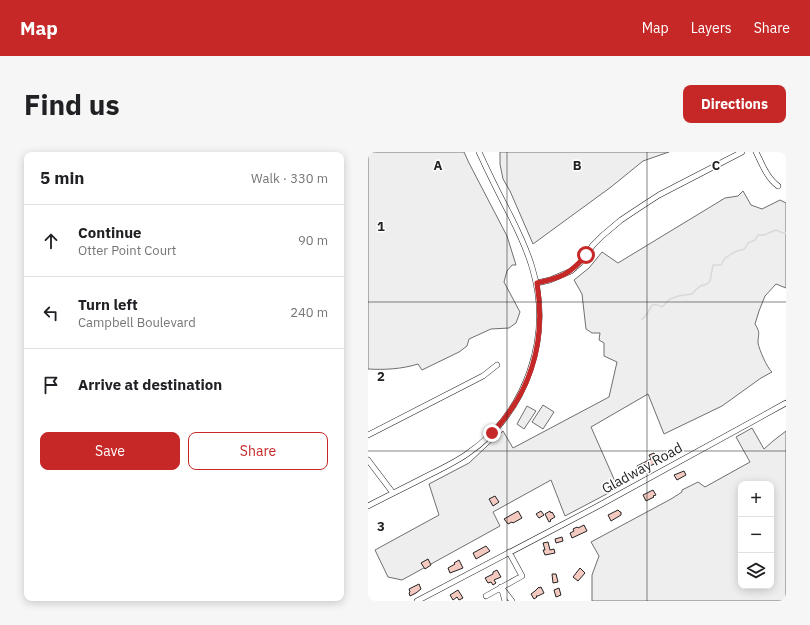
<!DOCTYPE html>
<meta charset="utf-8">
<style>
body{margin:0;font-family:"IBM Plex Sans",sans-serif;background:#f6f6f6;color:#202124}
.controls{position:absolute;right:12px;bottom:12px;display:grid;overflow:hidden;border-radius:8px;box-shadow:0 2px 10px #0003}
.controls button{width:36px;height:36px;display:grid;place-items:center;padding:0;border:0;border-bottom:1px solid #e0e0e0;background:#fff;color:#202124;font:20px sans-serif}
.stop{position:absolute;width:12px;height:12px;margin:-9px;border:3px solid #c62828;border-radius:50%;background:#fff}
.stop.end{background:#c62828;border-color:#fff;box-shadow:0 1px 4px #0008}
.list{margin:0;padding:0;list-style:none}
h2{display:flex;justify-content:space-between;align-items:center;height:52px;margin:0;padding:0 16px;font-size:17px}
h2 small{font-size:13px;font-weight:400;color:#757577}
.list li{display:grid;grid-template-columns:26px 1fr auto;gap:12px;align-items:center;box-sizing:border-box;height:72px;padding:0 16px;border-top:1px solid #e0e0e0}
.list b{display:block;font-size:15px;white-space:nowrap}
.list p{margin:0;font-size:13px;white-space:nowrap;color:#757577}
.list em{font-size:13px;font-style:normal;color:#757577}
.actions{display:flex;gap:8px;padding:12px 16px}
.actions a{flex:1;padding:9px 0;border:1px solid #c62828;border-radius:8px;text-align:center;font-size:14px;color:#c62828}
.actions .main{background:#c62828;color:#fff}
.icon{flex:none;width:22px;height:22px;fill:none;stroke:currentColor;stroke-width:2;stroke-linecap:round;stroke-linejoin:round}
.map{position:relative;flex:none;width:418px;height:449px;overflow:hidden;border-radius:8px}
header{display:flex;align-items:center;gap:24px;box-sizing:border-box;height:56px;padding:0 20px;background:#c62828;color:#fff}
header strong{font-size:19px}
nav{display:flex;gap:22px;margin-inline-start:auto;font-size:14px}
.intro{display:flex;align-items:center;justify-content:space-between;box-sizing:border-box;height:96px;padding:0 24px}
h1{margin:0;font-size:28px}
.button{padding:10px 18px;border-radius:8px;background:#c62828;color:#fff;font-size:14px;font-weight:700}
main{display:flex;gap:24px;padding:0 24px}
aside{flex:1;background:#fff;border-radius:8px;box-shadow:0 2px 10px #0003}
.map>svg:first-child{display:block}
.green{fill:#eee;stroke:#6f6f6f;fill-rule:evenodd}
.parking{fill:#ededed;stroke:#6f6f6f}
.lines{fill:none;stroke-linecap:round;stroke-linejoin:round}
.stream{stroke:#d9d9d9;stroke-width:1.5}
.building{fill:#f3c9c0;stroke:#222}
.minor-casing{stroke:#222;stroke-width:6}
.minor{stroke:#fff;stroke-width:5}
.route{stroke:#c62828;stroke-width:5}
.grid{fill:none;stroke:#222;stroke-width:1;stroke-opacity:0.55}
.labels{text-anchor:middle;dominant-baseline:central;stroke-width:3;stroke-linejoin:round;paint-order:stroke}
.street-label{font-size:14px;fill:#222;stroke:#fff}
.grid-label{font-size:13px;text-anchor:middle;font-weight:bold;fill:#222;stroke:#fff;stroke-width:3;stroke-linejoin:round;paint-order:stroke}
</style>
<header>
<strong>Map</strong>
<nav><a>Map</a><a>Layers</a><a>Share</a></nav>
</header>
<div class="intro"><h1>Find us</h1><a class="button">Directions</a></div>
<main>
<aside>
<h2>5 min<small>Walk · 330 m</small></h2>
<ul class="list">
<li><svg class="icon" aria-label="ahead" viewBox="0 0 24 24"><path d="M12 20V5M6 11l6-6 6 6"/></svg><div><b>Continue</b><p>Otter Point Court</p></div><em>90 m</em></li>
<li><svg class="icon" aria-label="left" viewBox="0 0 24 24"><path d="M17 20v-9H6M10 6l-5 5 5 5"/></svg><div><b>Turn left</b><p>Campbell Boulevard</p></div><em>240 m</em></li>
<li><svg class="icon" aria-label="arrive" viewBox="0 0 24 24"><path d="M6 21V4h12l-3 4 3 4H6"/></svg><div><b>Arrive at destination</b></div></li>
</ul>
<div class="actions"><a class="main">Save</a><a>Share</a></div>
</aside>
<div class="map">
<svg width="418" height="449" viewBox="0 0 418 449">
<rect width="100%" height="100%" fill="#fff"/>
<path class="green" d="M0,0H96L101,11L139,84L148,113H144L139,119L136,130L152,160L148,171L141,176L123,177L101,187L99,194L91,200L54,218L50,212C34,217 17,218 0,217Z
M132,0H301L275,9L243,35L165,92L142,39L135,27L132,12Z
M375,39L383,53L394,57L412,48L418,51V136L408,132L397,144L391,159L387,172C393,182 390,181 390,191C391,197 399,216 404,220L393,226L354,254L296,282L280,242L223,275L250,336L197,364L183,328L125,360L132,374L34,428L20,425L7,398L71,363L61,332L101,311L135,279L145,296L241,245L249,210L236,204V191L231,188L232,181H224L218,177L214,142L206,128L221,116L234,100L250,111L357,46L370,44Z
M175,253L186,260L175,277L164,270Z
M384,276L396,297L405,289L418,279V449H224V423L231,404L223,390L303,347L314,340V338L330,330L337,335L382,310L368,285ZM373,332H403V434H373Z"/>
<path class="parking" d="M159,254L168,259L156,277L149,272Z"/>
<g class="lines">
<path class="stream" d="M274,167C285,160 279,147 294,155L302,147L310,144L324,142C330,136 330,134 339,132L342,129L345,113H353L357,106C361,104 363,102 367,100C374,96 376,101 380,91L387,88L390,83H396L408,78L415,81H418"/>
</g>
<path class="building" d="M286,301L290,310L272,319L269,314L283,307L281,303Z
M316,319L318,323L309,328L306,323Z
M285,338L288,343L285,344L286,345L278,349L275,343Z
M127,344L131,350L125,354L121,347Z
M250,358L252,360H253V363L243,369L240,363Z
M150,359L154,366L145,371L144,370L140,372L136,367Z
M173,359L176,363L171,366L168,362Z
M182,359L183,361L184,360L187,365L182,368L183,369L181,370L177,362Z
M216,373L219,379L204,386L202,381L206,379L205,377L209,375L210,376Z
M194,385L195,389L188,391L187,387Z
M180,390L182,398L186,397L187,401L177,403L175,398H177L175,391Z
M118,394L122,399L108,407L105,401Z
M60,407L63,413L57,417L53,411Z
M91,408L95,416L82,421L80,416L87,412L86,411Z
M212,416L217,421L210,429L205,425Z
M129,418L133,425L126,428L128,431L125,433L123,430L120,431L117,426L125,422V420Z
M184,422H188L190,430L185,431Z
M51,432L53,437L48,441L42,444L41,441L42,440L41,437Z
M171,435V436L173,435L176,441L170,444H168L169,445L166,447L163,442L167,439Z
M191,436L193,443L188,445L186,438Z
M90,438L95,446L91,448L89,445L85,448L82,443Z"/>
<g class="lines">
<g class="minor-casing">
<path id="minor" d="M388,0C394,12 399,26 410,34
M169,131L182,128L203,119L212,111L225,93L234,84L253,68L274,54L291,43L374,0
M0,283L115,224L129,213
M0,308L25,341
M0,354C19,344 38,335 57,325C71,318 86,311 99,302C159,261 185,184 164,115C159,98 151,81 143,65C132,44 121,22 111,0
M118,444L154,424L141,400
M49,449L230,354L418,251
M137,449L133,435L144,449"/>
</g>
<use href="#minor" class="minor"/>
</g>
<g class="lines">
<path class="route" d="M124,281C164,239 178,188 169,131C192,126 203,122 218,103"/>
</g>
<path class="grid" d="M139,0V449M279,0V449M0,150H418M0,299H418"/>
<g class="labels">
<g class="street-label">
<text transform="translate(274 316) rotate(-29)">Gladway Road</text>
</g>
</g>
<g class="grid-label">
<text x="70" y="18">A</text>
<text x="209" y="18">B</text>
<text x="348" y="18">C</text>
<text x="13" y="79">1</text>
<text x="13" y="229">2</text>
<text x="13" y="379">3</text>
</g>
</svg>
<div class="controls">
<button>+</button>
<button>−</button>
<button><svg class="icon" aria-label="layers" viewBox="0 0 24 24"><path d="M12 4l9 5-9 5-9-5zM3 14l9 5 9-5"/></svg></button>
</div>
<div class="stop" style="left:218px;top:103px"></div>
<div class="stop end" style="left:124px;top:281px"></div>
</div>
</main>
